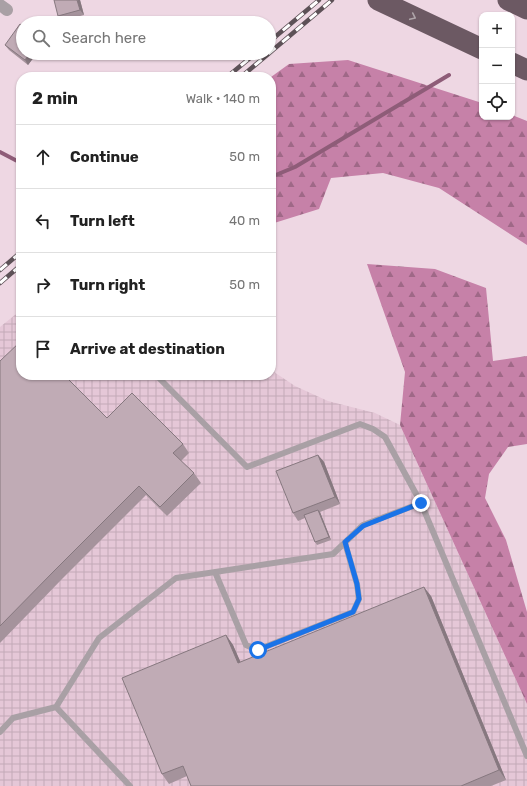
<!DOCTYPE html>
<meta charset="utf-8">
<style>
body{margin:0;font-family:Rubik,sans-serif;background:#f2f2f2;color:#222}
.controls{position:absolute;right:12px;top:12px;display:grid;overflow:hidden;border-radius:8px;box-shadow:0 1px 3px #0004}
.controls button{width:36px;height:36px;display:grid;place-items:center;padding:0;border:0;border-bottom:1px solid #e0e0e0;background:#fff;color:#222;font:20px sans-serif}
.stop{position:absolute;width:12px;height:12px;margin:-9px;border:3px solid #1a73e8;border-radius:50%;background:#fff}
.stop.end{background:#1a73e8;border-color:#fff;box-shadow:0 1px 4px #0008}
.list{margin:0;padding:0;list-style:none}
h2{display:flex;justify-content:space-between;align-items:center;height:52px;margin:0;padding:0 16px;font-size:17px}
h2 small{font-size:13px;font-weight:400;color:#767676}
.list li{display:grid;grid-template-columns:26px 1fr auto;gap:12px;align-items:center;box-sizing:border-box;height:64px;padding:0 16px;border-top:1px solid #e0e0e0}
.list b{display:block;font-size:15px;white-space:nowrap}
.list em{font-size:13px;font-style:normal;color:#767676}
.icon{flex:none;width:22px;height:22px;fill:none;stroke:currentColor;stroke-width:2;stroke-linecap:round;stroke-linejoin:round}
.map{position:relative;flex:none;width:527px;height:786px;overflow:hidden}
.search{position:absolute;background:#fff;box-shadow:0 1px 3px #0004;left:16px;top:16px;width:260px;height:44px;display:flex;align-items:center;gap:10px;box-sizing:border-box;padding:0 14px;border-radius:22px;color:#767676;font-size:15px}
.panel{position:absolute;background:#fff;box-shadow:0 1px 3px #0004;left:16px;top:72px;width:260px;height:308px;border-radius:16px}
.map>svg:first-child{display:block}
.industrial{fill:url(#industrial-grid)}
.forest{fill:url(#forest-firs)}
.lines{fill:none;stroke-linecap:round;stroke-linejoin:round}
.stream{stroke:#8e5c78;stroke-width:4}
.lane{stroke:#a9a0a5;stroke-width:6}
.street{stroke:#a9a0a5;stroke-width:12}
.highway{stroke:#6c5963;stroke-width:21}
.rail-casing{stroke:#5d5157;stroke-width:4.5}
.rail{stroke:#fff;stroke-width:3;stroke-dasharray:9;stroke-linecap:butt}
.wall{fill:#a5939c}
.shaded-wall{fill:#86787f}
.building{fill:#c0abb5;stroke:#86787f}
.oneway{stroke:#aea4a9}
.route{stroke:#1a73e8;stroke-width:5}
</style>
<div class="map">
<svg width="527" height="786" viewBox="0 0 527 786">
<defs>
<pattern id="industrial-grid" width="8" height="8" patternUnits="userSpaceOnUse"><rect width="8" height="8" fill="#e5c7d7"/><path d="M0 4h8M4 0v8" fill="none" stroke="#c3aab7"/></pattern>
<pattern id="forest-firs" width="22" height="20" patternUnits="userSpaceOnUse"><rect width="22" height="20" fill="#c681a8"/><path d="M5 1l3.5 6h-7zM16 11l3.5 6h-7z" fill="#9f6887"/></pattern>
</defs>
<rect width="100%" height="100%" fill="#eed7e3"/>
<path class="industrial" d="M21,310V375H271V370L295,386L328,401L375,413L400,425L527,704V786H0V327Z"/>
<path class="forest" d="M348,60L482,103V117H512V115L527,121V245L439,188L383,173L331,178L319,209L271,224V77L289,64Z
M367,264L435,269L486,288L493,361L527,356V444L508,447L489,474L485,498L506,540L527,612V704L400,425L405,372Z"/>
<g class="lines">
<path class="stream" d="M0,152L21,163
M271,177L295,167L449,75"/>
<path class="lane" d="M156,375L247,467L360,424L373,429L385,437L421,503L527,756
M215,572L246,645L257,650L353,612L359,599L357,584L345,543
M0,732L13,718L56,707
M130,786L56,707L99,638L176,578L333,554L363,525L421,503"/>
<path class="street" d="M0,5L7,10"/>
<path class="highway" d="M378,0L482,49
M508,0L527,9
M512,63L527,70"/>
<g class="rail-casing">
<path id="rail" d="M269,42L319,0
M227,77L256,53
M241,77L332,0
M0,270L21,252
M0,283L21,265"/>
</g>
<use href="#rail" class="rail"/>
</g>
<path class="wall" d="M80,0L84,15L61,21L58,16Z
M5,45L23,53H37L28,65L9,50Z
M0,361L107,418L183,444L189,453L181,461L194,473L201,483L167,516L146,495L61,580L0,643Z
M318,455L324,462L340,504L320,512L331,540L317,545L315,542L305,518L298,521L293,513Z
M431,596L506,780L491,786H191L187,776L169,784L162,774L226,635L233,645L240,662Z"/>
<path class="shaded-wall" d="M77,0H80L84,15L80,10Z
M30,53H37L28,65L25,60Z
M318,455L324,462L340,504L335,497Z
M318,510L320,512L331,540L329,537Z
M424,587L431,596L506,780L499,770Z
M226,635L233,645L245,672L238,663Z"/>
<path class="building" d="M54,0H77L80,10L58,16Z
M33,19L38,23H30Z
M20,24L23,26V53H30L25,60L5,45Z
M21,341V375H64L107,418L132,393L183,444L173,453L194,473L160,507L139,486L54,571L0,626V361Z
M318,455L335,497L293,513L276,471Z
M318,510L329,537L315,542L304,515Z
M424,587L499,770L461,786H191L183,766L162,774L122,678L226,635L238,663Z"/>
<defs><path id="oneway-chevron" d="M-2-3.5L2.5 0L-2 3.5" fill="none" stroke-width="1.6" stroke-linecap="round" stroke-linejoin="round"/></defs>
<use class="oneway" href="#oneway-chevron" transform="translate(413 17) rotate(25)"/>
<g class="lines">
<path class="route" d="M258,650L353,612L359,599L357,584L345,542L363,526L421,503"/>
</g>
</svg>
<div class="controls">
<button>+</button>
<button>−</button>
<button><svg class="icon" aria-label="locate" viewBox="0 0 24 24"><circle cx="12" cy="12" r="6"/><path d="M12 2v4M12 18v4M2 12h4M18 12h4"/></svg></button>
</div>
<div class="stop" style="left:258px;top:650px"></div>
<div class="stop end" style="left:421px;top:503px"></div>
<div class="search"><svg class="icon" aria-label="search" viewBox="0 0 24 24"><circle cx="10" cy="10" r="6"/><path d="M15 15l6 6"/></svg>Search here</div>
<section class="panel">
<h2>2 min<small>Walk · 140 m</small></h2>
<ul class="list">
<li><svg class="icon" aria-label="ahead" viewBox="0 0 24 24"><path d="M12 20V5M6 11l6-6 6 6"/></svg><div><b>Continue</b></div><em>50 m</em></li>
<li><svg class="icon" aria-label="left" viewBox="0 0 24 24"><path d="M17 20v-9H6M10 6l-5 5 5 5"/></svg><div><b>Turn left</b></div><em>40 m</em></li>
<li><svg class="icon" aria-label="right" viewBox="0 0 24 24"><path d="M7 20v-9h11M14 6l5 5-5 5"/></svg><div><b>Turn right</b></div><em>50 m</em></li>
<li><svg class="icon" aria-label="arrive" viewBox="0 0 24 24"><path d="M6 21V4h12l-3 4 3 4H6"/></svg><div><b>Arrive at destination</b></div></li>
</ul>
</section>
</div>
